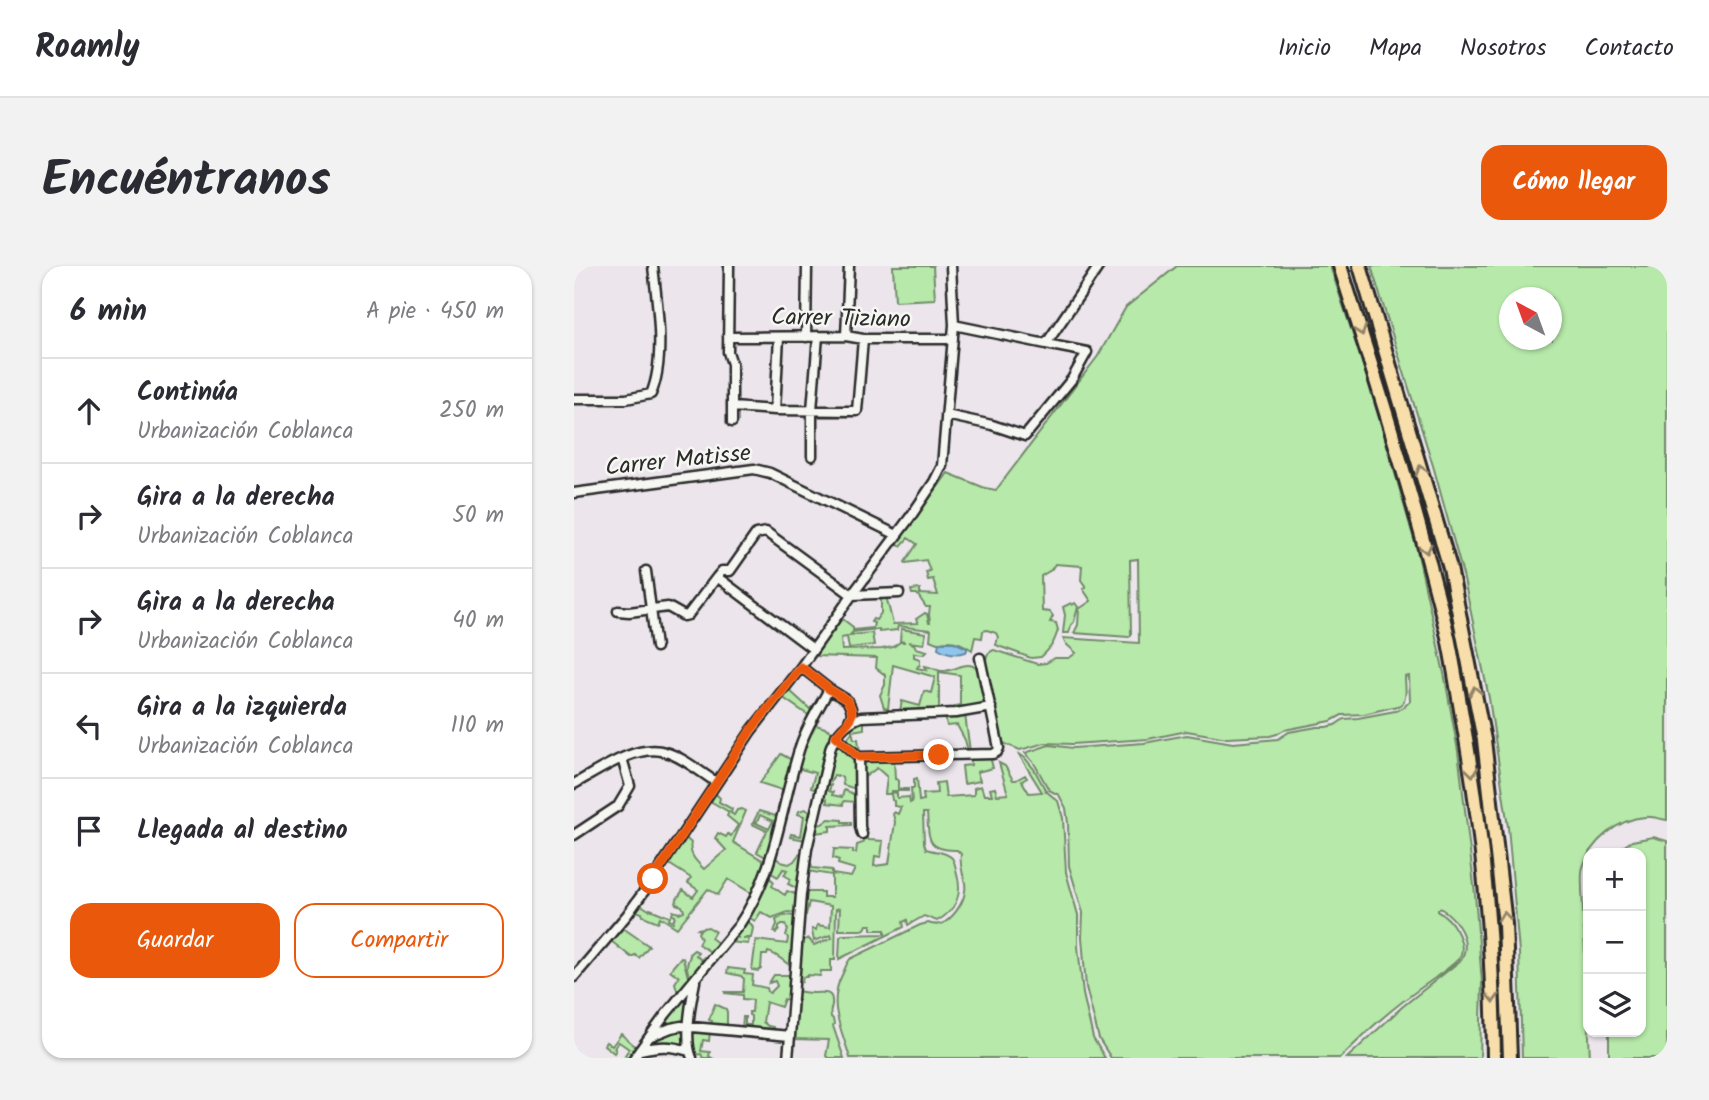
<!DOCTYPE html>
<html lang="es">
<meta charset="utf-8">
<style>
body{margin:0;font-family:Kalam,sans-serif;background:#f2f2f3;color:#2b2b33}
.controls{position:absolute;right:21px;bottom:21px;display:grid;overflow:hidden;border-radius:14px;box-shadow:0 2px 5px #0004}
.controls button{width:63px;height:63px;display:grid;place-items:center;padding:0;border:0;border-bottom:2px solid #e1e1e2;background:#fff;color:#2b2b33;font:35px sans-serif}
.compass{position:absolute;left:925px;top:21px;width:63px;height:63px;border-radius:50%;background:#fff;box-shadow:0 2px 5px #0004;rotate:319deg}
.stop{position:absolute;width:21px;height:21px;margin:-16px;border:5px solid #ea580c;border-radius:50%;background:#fff}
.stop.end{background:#ea580c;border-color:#fff;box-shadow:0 2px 7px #0008}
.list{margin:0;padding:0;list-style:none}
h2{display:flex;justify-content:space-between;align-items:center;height:91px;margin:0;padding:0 28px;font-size:30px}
h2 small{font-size:23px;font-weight:400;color:#7c7c81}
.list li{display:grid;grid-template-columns:46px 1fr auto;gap:21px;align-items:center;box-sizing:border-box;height:105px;padding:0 28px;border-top:2px solid #e1e1e2}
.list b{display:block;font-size:26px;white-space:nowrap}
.list p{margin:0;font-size:23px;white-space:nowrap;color:#7c7c81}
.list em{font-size:23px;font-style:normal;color:#7c7c81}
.actions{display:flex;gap:14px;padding:21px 28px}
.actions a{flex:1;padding:16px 0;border:2px solid #ea580c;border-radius:21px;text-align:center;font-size:24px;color:#ea580c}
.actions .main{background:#ea580c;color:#fff}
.icon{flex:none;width:38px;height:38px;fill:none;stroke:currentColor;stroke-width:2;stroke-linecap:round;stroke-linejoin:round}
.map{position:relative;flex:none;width:1093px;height:792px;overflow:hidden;border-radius:21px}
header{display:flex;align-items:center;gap:42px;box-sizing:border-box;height:98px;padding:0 35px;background:#fff;border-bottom:2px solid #e1e1e2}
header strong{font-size:33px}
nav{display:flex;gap:38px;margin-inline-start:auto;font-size:24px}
.intro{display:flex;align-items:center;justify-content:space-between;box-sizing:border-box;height:168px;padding:0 42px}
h1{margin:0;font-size:49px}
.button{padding:18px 32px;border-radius:21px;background:#ea580c;color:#fff;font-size:24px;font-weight:700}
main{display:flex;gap:42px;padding:0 42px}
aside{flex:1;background:#fff;border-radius:21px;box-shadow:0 2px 5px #0004}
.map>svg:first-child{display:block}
.green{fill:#b7e9aa;stroke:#718a6a;stroke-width:2;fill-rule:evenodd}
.water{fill:#8ec5ec;stroke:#66879f;stroke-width:2}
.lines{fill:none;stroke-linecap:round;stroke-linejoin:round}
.minor-casing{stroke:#2b2b2b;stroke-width:13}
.highway-casing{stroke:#2b2b2b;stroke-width:18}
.minor{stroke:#f6f6f2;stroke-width:8}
.highway{stroke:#f8deab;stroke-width:12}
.oneway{stroke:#92846b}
.route{stroke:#ea580c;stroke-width:9}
.labels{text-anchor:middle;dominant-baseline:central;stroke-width:5;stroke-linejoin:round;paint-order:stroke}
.street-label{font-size:24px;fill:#2b2b2b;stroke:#f6f6f2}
</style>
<header>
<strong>Roamly</strong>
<nav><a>Inicio</a><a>Mapa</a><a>Nosotros</a><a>Contacto</a></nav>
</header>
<div class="intro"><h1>Encuéntranos</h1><a class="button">Cómo llegar</a></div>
<main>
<aside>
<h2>6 min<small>A pie · 450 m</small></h2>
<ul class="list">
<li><svg class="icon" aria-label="ahead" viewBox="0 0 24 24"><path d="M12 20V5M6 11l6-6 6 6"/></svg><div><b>Continúa</b><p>Urbanización Coblanca</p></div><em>250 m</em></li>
<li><svg class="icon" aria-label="right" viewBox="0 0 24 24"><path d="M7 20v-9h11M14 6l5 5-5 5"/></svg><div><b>Gira a la derecha</b><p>Urbanización Coblanca</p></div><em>50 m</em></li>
<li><svg class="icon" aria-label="right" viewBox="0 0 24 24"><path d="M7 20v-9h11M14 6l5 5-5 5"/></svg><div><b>Gira a la derecha</b><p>Urbanización Coblanca</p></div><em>40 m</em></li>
<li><svg class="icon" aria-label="left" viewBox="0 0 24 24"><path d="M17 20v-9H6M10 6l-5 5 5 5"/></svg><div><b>Gira a la izquierda</b><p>Urbanización Coblanca</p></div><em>110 m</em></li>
<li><svg class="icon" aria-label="arrive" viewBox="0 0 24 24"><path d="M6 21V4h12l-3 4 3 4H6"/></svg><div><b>Llegada al destino</b></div></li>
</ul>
<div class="actions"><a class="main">Guardar</a><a>Compartir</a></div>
</aside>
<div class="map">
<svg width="1093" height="792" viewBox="0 0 1093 792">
<rect width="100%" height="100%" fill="#ece6ec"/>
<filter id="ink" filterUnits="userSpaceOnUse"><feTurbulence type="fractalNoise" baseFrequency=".0143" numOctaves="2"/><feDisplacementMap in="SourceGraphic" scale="14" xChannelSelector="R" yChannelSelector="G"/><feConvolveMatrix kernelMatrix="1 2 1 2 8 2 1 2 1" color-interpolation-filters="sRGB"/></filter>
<g filter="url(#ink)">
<path class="green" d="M319,0H359L361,33L321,35Z
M603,0H756L796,120L843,284L871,412L884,485L901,628L908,717L906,792H773L828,741L887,694C898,675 883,652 866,642L864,644V646C877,651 893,676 886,691C882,697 867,707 861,712C842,725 823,739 805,755C791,767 779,780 766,792H537L525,773L512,721L508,671L509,647L495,600L494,557L492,542L485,529L475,524L460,497L451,487L475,479L499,482L570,477L613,469L659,477L704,473L715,466L743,461H752L761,459L770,453L784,452L821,445L829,442L836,435L835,410L831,411C831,420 834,432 827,439L790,448L768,449L757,455L710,464L703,468L696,470L653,472L613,465L574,473L498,478L471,477L446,484L429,477L412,401C412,393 411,387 420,384L463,398L472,397L481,392H495L502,387L491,377L489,372L565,377L564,293L556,294L557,369L555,371L500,367L504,359L505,343L517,335L509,323L512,321L507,314L508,300L481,298L477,304L467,310L468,345L476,346L479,350L476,356L482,357L484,364C480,377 477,382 467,391L457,392L427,381L422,379L424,371L422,367L413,364L409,365L408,372L401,371L398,384C387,376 376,372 363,377L356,374L357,364L324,360L323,364L305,366V363L279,366L276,369L298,367L300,379L275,382L273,371L267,372L268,384L308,383L319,381L326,376H331L326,375L327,363L352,367L350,378L334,376L340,378L342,382L353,385L350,388L340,387V391L346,393V399L344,400L343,402L353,404L351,400C358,401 361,404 367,405C382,406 392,392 405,404L413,434L407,440L381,444V440L386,439V409L365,406V444L326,445L328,435L346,440L350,425L357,427L361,411L319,399L314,443L310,442L306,429L311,419V409L302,402L303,392L241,390L248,375H250L256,367L260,365V360L262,354H270L279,361V364L299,362L300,357L297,356L299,353L302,354L307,347V330H312L319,358L344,357L342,353L351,347L353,348L355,357H356L355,348L356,341H352L343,328H338L337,324L346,323V328L364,329L359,313L354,314L352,306L356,305L352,294L332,297L331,296L343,278L334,272L327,280L323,277L374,207L411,222L422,224L524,90L552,41Z
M797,0H1093V554C1086,553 1078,550 1071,551C1044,553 1016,576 1009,601C1007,607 1008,616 1008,623L1016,792H948L945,686L934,561L915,432L889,309L860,203ZM936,32H978V74H936Z
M497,337L498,339L501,337L504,341L500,356L497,359L495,367H489L491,349L489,341Z
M215,424L236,443L246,433L237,451L208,431Z
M391,449L396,485H394L391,474L383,459L373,460L371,450Z
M290,454V463L278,465L280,473H284L286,486L272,475L278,466V459Z
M239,458L254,463L262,470V477H264C285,495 281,497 282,523L269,519L268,511L260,509L257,516L252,514L244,524L237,522L241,507L223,502L228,482Z
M444,487L451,492L460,503L472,525L484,535L489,552L492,606L504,649V680L509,728L519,772L531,792H276C268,764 253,738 268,709C271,703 272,698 276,693L346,659L354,657C362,660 369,659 375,653C385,644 393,630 391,617C389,606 385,600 387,588L383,584C352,585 355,572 353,547H349L350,577L352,583C360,586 372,585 378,592C381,596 382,603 383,608C389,629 381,645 363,655L350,650L334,659L333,654L329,656L330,661L265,693L266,671L268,669L311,668V664H297V659H293L291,663L288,664H265L266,642L262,643L261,694H257V705H247L246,710L234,709L233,711H229L228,716L224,715L227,676L234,672L240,679L258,672L257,669L240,675L238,665V663L242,664L243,659L256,661L257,640L235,636L232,649H229L230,626H249V631H258V609L233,605L235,596L237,597L238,602L258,604V608L277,611L281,603L264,598L265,594L259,592L260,583L279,584V587H282L283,579L289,577L292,571L295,574L309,575L307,591L301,590L300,600L315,598L321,556L319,548L320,546L324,548L327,541L320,540V535L318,534L317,528H311L313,511L303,502L288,513V500L293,495L320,493L321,513L324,514V523H334V525H318L317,526L323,527V532L335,531L336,537L338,536L337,522H340V513L343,512L345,535L350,534L349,528L363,527L362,517L370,516L372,531L400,529V522L407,520L410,529H418L416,523L421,522L423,529L434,528L425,497L431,500L439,514H442L451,509L453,512L448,515L455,527L468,526Z
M207,488L218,494L211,525L186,517Z
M416,490L419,502L403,506L406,515L390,518L388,500L397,499L396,491Z
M252,518L257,519L255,525L259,526L258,529L268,531L270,524L282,529V536L270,535L269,539L253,537V533H249L244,551Z
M141,527L146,532L145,536L158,543L157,547L160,549L163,544L168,543L172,545L159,576L193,597L179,628L154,613L144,629L134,623L103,662L86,651L84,656L69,650L68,647L62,645L67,639L75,644L76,643L96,651L95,654L99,656L101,650L98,649L99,645L105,647L110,645L108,640L102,638L103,633L109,624L119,631L124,624L114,617L117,612L95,598L112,572L117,577C114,588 123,596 130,603L152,584L141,572L144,567L152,571L154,568L157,570L164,559L153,550L155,546L136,535Z
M231,543L239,547L232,574L216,571L217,568L227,570L230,550L224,548L225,545Z
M185,545L205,551L195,593L183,586L193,565L178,558L180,556L195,563L199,555L186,549L183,556L180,555Z
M255,553L268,554V556H277V559L256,560V565L240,567L242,559L248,558Z
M1079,571L1093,575V792H1035V766H1067V587H1040L1058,575Z
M226,587H230L224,623L214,618L217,613L210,609L213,604L209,603L204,611L196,606L201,591L207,596L215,598L220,595Z
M194,610L200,616L198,620L209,628L211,629L213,625L224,629L223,647L214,646L198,652L187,646L181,655L174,651Z
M211,649L222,650L219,701C208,696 206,689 194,686L193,689H188L187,703L184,705L178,704L182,674L213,678L214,672L212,669L214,664L211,658H208L205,660V664L202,667L200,666L203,658L202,654Z
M171,654L177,658L179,662L177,672H168L175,673L174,678L154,676L158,671L165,672L160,669Z
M134,661L141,665L137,672L145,678L138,687L124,678L127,672L124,667L126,664L124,663Z
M49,662L75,680L65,692L61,689L57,691L37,675Z
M120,684L124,686L122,689L127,694L130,691L133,693L117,712C112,706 112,697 116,690L115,688Z
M107,691L109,692L115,715L106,727L103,724L101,717L105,711L96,704Z
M154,702L171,704L170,708L179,709L178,719L193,722L194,726L196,727L203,720L201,715L195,717L200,709H218L217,734L210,733L207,741L192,736L189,756L194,760L199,761L198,765L168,763L169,751H171V759H177V750L175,749V746H178L179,734L169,733V729L151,727V726H169L170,713L167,710L153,707Z
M223,725C228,726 235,727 240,727C247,727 258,724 258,735C259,742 255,743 257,751L259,753L260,758L259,760L270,792H254L252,790L255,774L219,773Z
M115,726L112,754L109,764L112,766V780H108L92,777L81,778L78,775L85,760Z
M141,738L152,743L153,746V761L136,760L138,755L135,754Z
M123,764L136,765L135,775L129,774L127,785L136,786L135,790L138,792H129L127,788L121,789L118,769Z
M47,768L62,781L54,791L51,789L55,783L45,776L40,782L42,784L40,787L30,779L32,776L38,780Z"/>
<path class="water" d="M370,376H380L393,382V384L392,386C382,389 373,388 364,382L365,377Z"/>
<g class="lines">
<g class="minor-casing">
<path id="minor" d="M155,0L154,86L158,98V156
M380,59L472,78L525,0
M272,70L275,0
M154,71L272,70L289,73H379
M232,71L233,0
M0,133H52L77,128C92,93 83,37 79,0
M158,141L201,144L283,145L289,73
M201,144L205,71
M372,149L418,159L451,170L498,113L513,86L472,78
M238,190V144L244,70
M0,227L180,203L196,207L323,269
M72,305L82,381
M143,311L148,305H156L182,268L192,266L278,329L325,327
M44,345L55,346L94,341L110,350L114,349L143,311L239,383
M227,401L255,423L273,434L277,442L278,448L275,455
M262,470L285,491L286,561L288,568
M285,491L419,488L423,486L425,482L406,392
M0,518C24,505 63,477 91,486C109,491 126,506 142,516
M0,569L44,540L56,520L48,492
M0,711L53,649L76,617L177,465L227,401L278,329L337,250L360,216L368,200L380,59L377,0
M77,770L97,762L107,760L216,770L214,792
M216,770L227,628L233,583L257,480C264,466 271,457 287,451L382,447L417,441
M66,784C86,780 95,779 115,785
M60,792L92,748L165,659C203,603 206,543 226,481C232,461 245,442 255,423
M118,792C110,774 117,735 121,716"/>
</g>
<g class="highway-casing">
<path id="highway" d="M766,0C805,123 844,246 874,371C879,395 883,420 887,444C908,559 919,675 920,792
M786,0L876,302L910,474L931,658L936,792"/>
</g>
<use href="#minor" class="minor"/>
<use href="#highway" class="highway"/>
</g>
<defs><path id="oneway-chevron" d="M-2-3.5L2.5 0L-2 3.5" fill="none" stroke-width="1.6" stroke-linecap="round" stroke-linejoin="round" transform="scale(1.75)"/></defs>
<g class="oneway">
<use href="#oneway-chevron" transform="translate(787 65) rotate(72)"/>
<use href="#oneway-chevron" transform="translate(847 204) rotate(-107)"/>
<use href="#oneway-chevron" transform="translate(852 283) rotate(76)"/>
<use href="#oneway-chevron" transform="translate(901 425) rotate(-101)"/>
<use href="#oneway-chevron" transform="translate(898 506) rotate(83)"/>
<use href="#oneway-chevron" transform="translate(930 650) rotate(-96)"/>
<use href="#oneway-chevron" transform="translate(919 732) rotate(88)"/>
</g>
</g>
<g class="lines" filter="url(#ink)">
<path class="route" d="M79,613L177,464L227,401L255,423L273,434L277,442L278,448L275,455L262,470L285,491L365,489"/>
</g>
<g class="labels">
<g class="street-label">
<text transform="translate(267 53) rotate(1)">Carrer Tiziano</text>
<text transform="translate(104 195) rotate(-6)">Carrer Matisse</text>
</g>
</g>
</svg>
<div class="controls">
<button>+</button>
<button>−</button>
<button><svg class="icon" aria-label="layers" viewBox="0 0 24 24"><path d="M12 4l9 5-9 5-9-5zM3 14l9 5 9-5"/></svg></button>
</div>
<svg class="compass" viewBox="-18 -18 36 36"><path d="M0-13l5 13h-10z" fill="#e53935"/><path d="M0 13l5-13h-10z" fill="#7c7c81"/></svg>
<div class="stop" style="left:79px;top:613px"></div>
<div class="stop end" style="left:365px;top:489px"></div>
</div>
</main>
